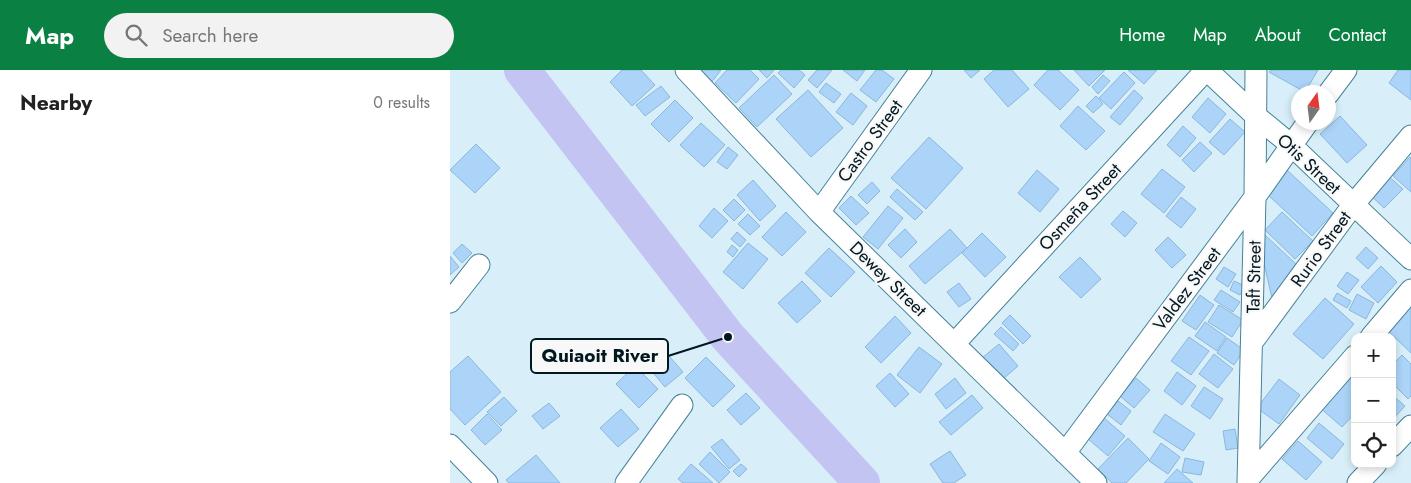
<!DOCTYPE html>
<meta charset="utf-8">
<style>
body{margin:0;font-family:Jost,sans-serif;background:#f2f2f2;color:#222}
.controls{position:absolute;right:15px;bottom:15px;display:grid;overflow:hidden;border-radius:10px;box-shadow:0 2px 8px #0003}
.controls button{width:45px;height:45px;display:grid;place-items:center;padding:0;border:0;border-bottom:1px solid #e0e0e0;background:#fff;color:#222;font:25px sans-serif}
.compass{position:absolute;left:841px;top:15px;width:45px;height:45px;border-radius:50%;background:#fff;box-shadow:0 2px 8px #0003;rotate:14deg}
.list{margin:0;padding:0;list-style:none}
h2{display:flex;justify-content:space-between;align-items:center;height:65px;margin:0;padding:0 20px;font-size:21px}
h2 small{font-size:16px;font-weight:400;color:#767676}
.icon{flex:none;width:28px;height:28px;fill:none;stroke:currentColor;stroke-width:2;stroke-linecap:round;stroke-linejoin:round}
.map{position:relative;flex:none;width:961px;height:413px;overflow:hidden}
header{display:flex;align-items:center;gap:30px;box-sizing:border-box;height:70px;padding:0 25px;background:#0b8043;color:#fff}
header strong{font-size:24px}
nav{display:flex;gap:28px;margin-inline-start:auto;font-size:18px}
.search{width:350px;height:45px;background:#f2f2f2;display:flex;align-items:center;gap:12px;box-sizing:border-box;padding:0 18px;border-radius:28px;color:#767676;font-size:19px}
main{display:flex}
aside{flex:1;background:#fff}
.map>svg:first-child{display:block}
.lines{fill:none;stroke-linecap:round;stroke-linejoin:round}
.river{stroke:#c4c4f3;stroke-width:36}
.building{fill:#acd4f8;stroke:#8bb6dc}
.minor-casing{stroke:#478299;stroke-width:23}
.minor{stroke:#fff;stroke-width:21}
.labels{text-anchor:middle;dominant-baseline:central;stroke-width:4.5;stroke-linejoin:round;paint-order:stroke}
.street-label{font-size:18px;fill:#011821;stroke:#f8f8f8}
.leader{fill:none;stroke:#011821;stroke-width:2}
.callout-dot{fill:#011821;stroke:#f8f8f8;stroke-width:2}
.callout{fill:#f8f8f8;stroke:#011821;stroke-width:2}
.callout-label{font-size:19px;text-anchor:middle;font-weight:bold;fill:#011821}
</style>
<header>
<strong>Map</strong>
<div class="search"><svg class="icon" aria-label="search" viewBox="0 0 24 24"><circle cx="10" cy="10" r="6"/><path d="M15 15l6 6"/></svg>Search here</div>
<nav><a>Home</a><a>Map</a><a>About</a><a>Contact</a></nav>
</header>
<main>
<aside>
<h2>Nearby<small>0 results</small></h2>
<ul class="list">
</ul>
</aside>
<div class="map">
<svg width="961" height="413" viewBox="0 0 961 413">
<rect width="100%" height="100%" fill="#d8eff9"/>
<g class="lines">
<path class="river" d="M72,0L278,267L412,413"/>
</g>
<path class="building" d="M172,0H191L205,15L182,36L160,12Z
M244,0H271L261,13Z
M277,0H300L309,9L286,33L265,13Z
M309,0H324L317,8Z
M331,0H349L355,5L344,18L328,3Z
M367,0H382L367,18L358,10Z
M393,0H415L407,11Z
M426,0H432L444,9L426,32L410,20Z
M514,0H530L521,8Z
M544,0H562L579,19L558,37L534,9Z
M598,0H608L629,20L610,40L584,15Z
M624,0H655L639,16Z
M678,0H707L694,14Z
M821,0H868L855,22L819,2Z
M948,0H961V30L939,13Z
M674,2L685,13L661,39L649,28Z
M324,5L342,24L307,57L289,38Z
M653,5L660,11L648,24L642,17Z
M376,13L391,24L384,33L369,22Z
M211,16L220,27L195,46L186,35Z
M358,20L393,58L361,87L326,49Z
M684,20L693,28L670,55L660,47Z
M401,23L417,36L403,55L386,42Z
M646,26L653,34L643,43L636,36Z
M758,28L776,44L760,63L742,47Z
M225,30L243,48L219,72L201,54Z
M628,36L655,61L636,80L610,56Z
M890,46L917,75L897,93L870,64Z
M780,49L795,62L774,85L759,72Z
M251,53L275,75L254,97L230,75Z
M733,56L746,68L730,87L717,75Z
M479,67L513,98L476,139L441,108Z
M750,72L762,83L744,102L732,90Z
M26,74L50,98L25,123L0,100Z
M278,77L288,85L277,99L267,92Z
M960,87L961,88V122L943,106Z
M712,99L735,117L714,143L691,124Z
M587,100L609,119L590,142L568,123Z
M837,100L883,143L862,166L816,123Z
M935,103L953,119L934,138L917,122Z
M303,110L326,136L310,151L287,125Z
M422,112L430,121L417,134L408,125Z
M447,119L473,142L465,150L440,127Z
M401,126L419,143L406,155L389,138Z
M731,127L746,139L731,158L716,146Z
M284,129L295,140L284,151L273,140Z
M438,136L453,148L428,179L413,167Z
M264,138L278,151L262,168L249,156Z
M673,141L687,153L675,167L661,154Z
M336,142L356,162L332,186L312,167Z
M832,142L863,171L845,189L815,160Z
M298,144L310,156L300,165L288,154Z
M455,159L467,172L451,188L438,175Z
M500,159L517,178L475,214L459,196Z
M287,162L296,170L290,177L281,169Z
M532,163L556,187L535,207L512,183Z
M815,165L846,194L822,228L810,176Z
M718,167L736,185L722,198L705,180Z
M298,173L318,189L293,219L273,202Z
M12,174L22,183L12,193L3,183Z
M282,175L288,180L283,187L277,182Z
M916,177L928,188L918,199L906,188Z
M379,178L405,202L381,227L355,203Z
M0,186L9,197L0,205Z
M630,187L651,209L631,228L609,207Z
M931,196L947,212L928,233L911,217Z
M774,197L786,204L778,217L766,209Z
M897,202L909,210L898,224L887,216Z
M352,211L371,231L347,253L328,233Z
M784,211L795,216L790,225L780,220Z
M509,213L521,229L509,237L497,222Z
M771,220L790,232L783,242L764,230Z
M887,223L901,231L897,238L883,230Z
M907,224L924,233L916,249L899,240Z
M750,225L764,235L746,260L732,251Z
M875,228L904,254L873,289L843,264Z
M769,235L793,250L782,267L758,252Z
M961,236V283L937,260Z
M560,245L581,266L573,274L552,253Z
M445,246L461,263L431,293L415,277Z
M755,252L776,267L767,281L745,266Z
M551,257L569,274L563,281L544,264Z
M739,267L759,281L741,305L721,291Z
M777,268L794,280L784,295L767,283Z
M549,274L568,296L552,310L532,288Z
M469,277L492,294L470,323L447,305Z
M213,279L233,302L215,317L195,293Z
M764,284L783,299L768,318L749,304Z
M952,285L961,294V326L958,329L942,313V295Z
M18,286L51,322L15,355L0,339V302Z
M256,287L285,316L263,337L235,308Z
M905,295V343L892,357L868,336Z
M185,296L208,319L189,338L166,314Z
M727,302L746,316L732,335L714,321Z
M440,303L459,324L445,337L426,316Z
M505,308L516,323L496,339L485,324Z
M686,308L700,320L684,338L670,326Z
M829,309L850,325L829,354L807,338Z
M754,317L773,329L760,349L741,336Z
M296,323L310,338L291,355L277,340Z
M522,325L533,338L501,365L489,352Z
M942,325L955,336L942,350Z
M54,327L67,341L51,356L37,342Z
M668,331L681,341L671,355L657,344Z
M99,333L110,346L93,359L82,346Z
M171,339L189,359L168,377L150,358Z
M37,344L52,360L35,375L21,360Z
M715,344L745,364L733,381L703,362Z
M654,348L675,366L658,386L637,368Z
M869,353L894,374L882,389L857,368Z
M785,359L788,378L776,380L773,361Z
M678,368L699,389L676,413H662L648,399Z
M272,369L290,390L279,399L261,377Z
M848,371L872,392L856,410L832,389Z
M711,373L730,387L718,404L699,391Z
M500,381L516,405L504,413H493L480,394Z
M260,382L280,402L269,413L249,394Z
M86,385L110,413H59L56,410Z
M735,388L754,392L751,405L732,402Z
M241,394L263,413H233L228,409Z
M291,394L297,399L289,407L283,401Z
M727,399L743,413H714Z"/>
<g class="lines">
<g class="minor-casing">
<path id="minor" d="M236,0L369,142L646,413
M757,0L807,47L841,75L961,189
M878,24L896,0
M369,142L471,0
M0,232L29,195
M921,267L961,220
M803,271L903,135L961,66
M504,274L756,0
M0,375L37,413
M942,376L961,356
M615,383L805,127L858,52
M799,408L905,286
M176,413L232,335
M798,413L805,127L806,0
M908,413L926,394"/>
</g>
<use href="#minor" class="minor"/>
</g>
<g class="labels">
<g class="street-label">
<text transform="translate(420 71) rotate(-54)">Castro Street</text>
<text transform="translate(859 94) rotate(43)">Otis Street</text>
<text transform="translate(630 137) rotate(-47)">Osmeña Street</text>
<text transform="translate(871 179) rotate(-54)">Rurio Street</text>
<text transform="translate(804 207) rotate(-89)">Taft Street</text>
<text transform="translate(438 209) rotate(44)">Dewey Street</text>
<text transform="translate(737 219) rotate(-53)">Valdez Street</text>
</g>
</g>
<path class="leader" d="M278 267L218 286"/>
<circle class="callout-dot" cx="278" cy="267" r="5"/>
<rect class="callout" x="81" y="269" width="137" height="34" rx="5"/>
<g class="callout-label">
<text x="150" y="292">Quiaoit River</text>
</g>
</svg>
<div class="controls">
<button>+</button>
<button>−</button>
<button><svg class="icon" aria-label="locate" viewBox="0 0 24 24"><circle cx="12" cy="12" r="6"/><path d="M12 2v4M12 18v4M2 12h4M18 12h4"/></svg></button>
</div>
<svg class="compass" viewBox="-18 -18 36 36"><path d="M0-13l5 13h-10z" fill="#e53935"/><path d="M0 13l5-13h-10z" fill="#767676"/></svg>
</div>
</main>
